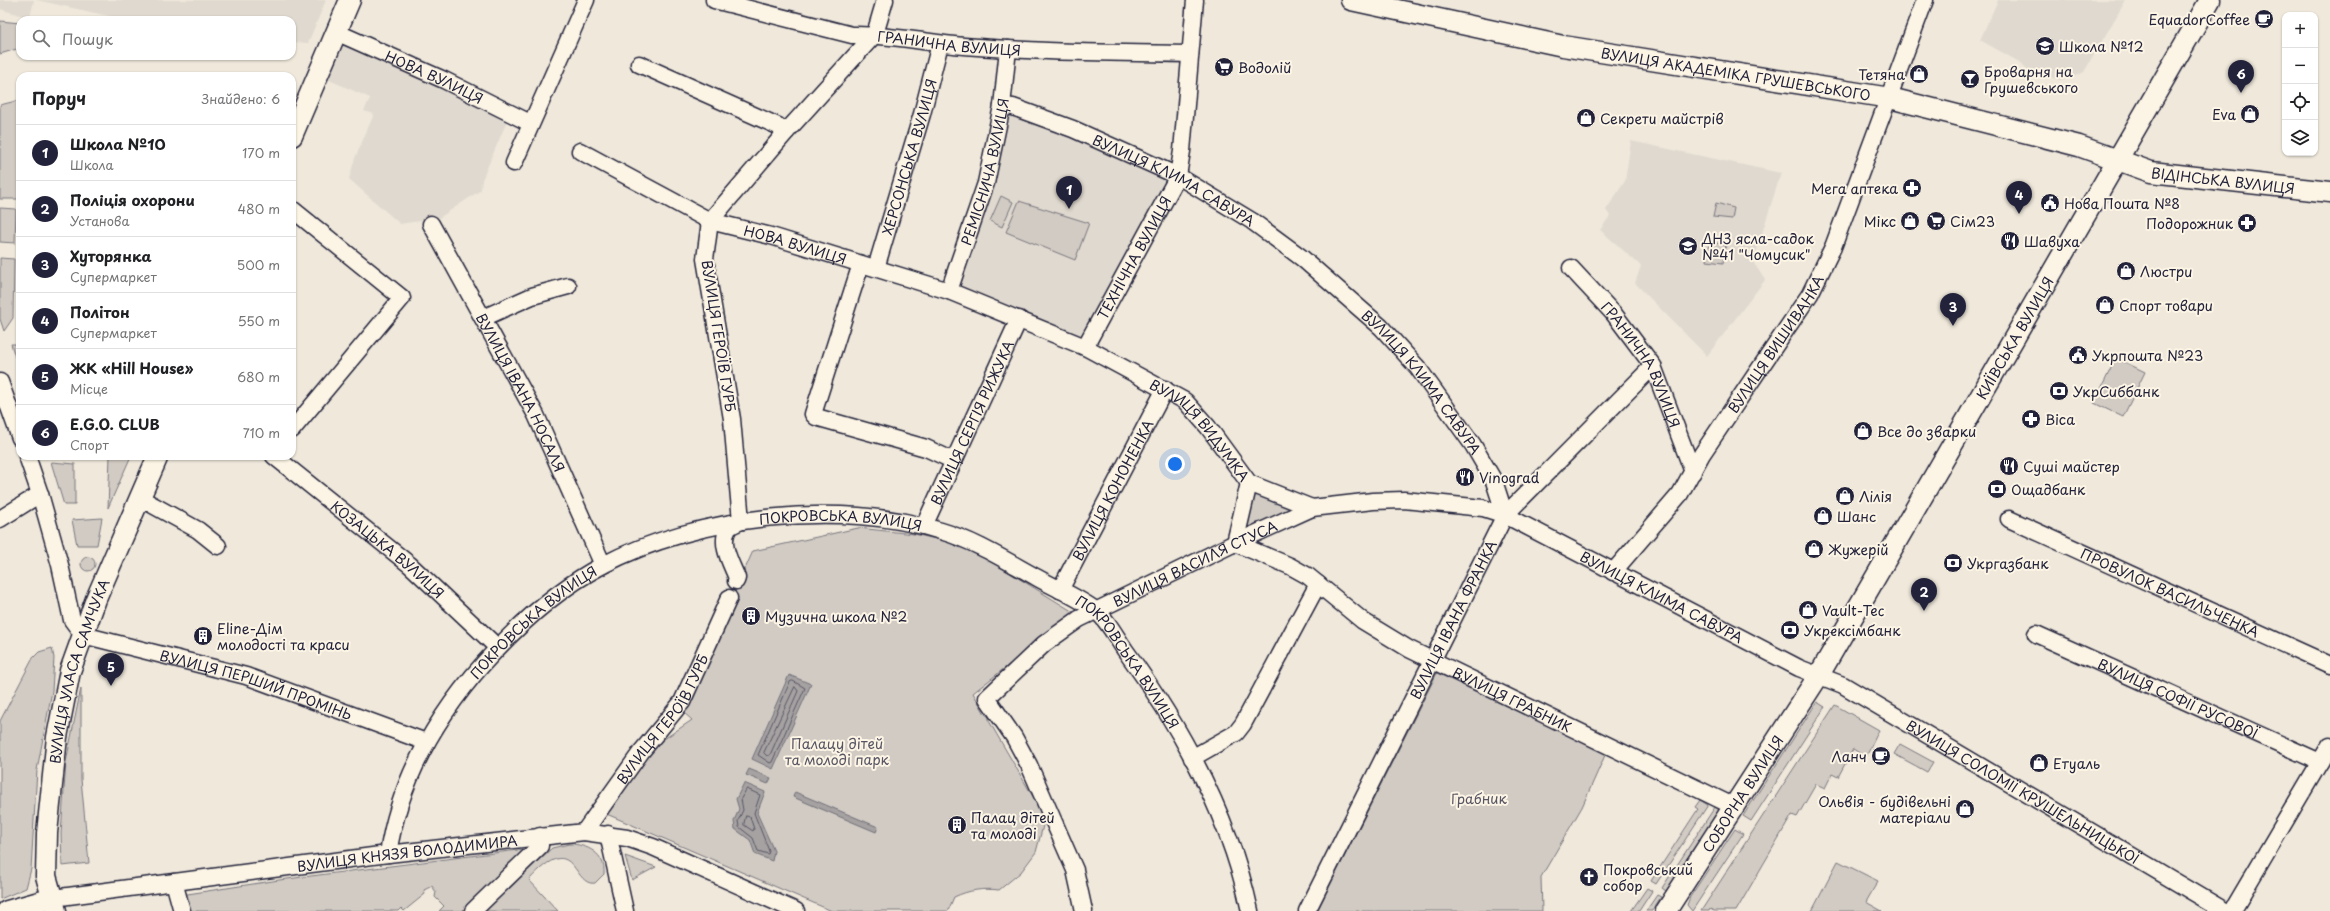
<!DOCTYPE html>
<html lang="uk">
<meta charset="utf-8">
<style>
body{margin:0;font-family:"Playpen Sans",sans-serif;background:#f2f2f2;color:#202124}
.controls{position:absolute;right:12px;top:12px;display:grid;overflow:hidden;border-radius:8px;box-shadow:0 1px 3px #0004}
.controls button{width:36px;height:36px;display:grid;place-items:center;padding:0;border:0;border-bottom:1px solid #e0e0e0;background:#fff;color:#202124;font:20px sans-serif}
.you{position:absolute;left:1175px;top:464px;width:14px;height:14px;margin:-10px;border:3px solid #fff;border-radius:50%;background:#1a73e8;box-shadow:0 0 0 6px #1a73e833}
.badge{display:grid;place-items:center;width:26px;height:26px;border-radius:50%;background:#22223b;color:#fff;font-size:13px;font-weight:700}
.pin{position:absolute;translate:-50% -33px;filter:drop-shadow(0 1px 2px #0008)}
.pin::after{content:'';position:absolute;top:21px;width:14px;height:12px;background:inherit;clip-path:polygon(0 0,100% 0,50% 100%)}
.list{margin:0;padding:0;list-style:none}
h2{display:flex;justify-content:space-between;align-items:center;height:52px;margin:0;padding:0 16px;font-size:17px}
h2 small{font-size:13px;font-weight:400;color:#757577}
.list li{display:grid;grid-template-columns:26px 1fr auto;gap:12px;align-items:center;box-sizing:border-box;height:56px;padding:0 16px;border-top:1px solid #e0e0e0}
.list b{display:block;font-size:15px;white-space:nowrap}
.list p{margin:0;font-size:13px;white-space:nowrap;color:#757577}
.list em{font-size:13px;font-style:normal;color:#757577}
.icon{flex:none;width:22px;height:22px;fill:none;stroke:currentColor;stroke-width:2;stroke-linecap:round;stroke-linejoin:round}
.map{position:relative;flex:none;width:2330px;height:911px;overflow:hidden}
.search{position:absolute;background:#fff;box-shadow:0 1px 3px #0004;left:16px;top:16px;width:280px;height:44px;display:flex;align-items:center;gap:10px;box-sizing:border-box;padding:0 14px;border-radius:12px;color:#757577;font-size:15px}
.panel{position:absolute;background:#fff;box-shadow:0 1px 3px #0004;left:16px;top:72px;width:280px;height:388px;border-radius:12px}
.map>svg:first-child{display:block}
.built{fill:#e0d9cf}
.green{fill:#d1cbc3;stroke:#7a767f}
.water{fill:#a6a2a2;stroke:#716f79}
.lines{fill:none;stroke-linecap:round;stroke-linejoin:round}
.shore{stroke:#575564;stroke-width:1}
.minor-casing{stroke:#22223b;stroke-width:19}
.major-casing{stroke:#22223b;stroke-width:23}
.minor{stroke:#fcf5e5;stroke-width:16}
.major{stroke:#fcf5e5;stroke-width:20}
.labels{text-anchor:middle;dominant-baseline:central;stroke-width:4;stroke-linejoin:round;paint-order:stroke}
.poi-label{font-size:14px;fill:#22223b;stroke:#fcf5e5;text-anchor:start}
.street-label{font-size:14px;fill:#22223b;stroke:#fcf5e5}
.park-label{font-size:14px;fill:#575564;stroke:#fcf5e5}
</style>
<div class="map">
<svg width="2330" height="911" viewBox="0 0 2330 911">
<rect width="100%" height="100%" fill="#efe8db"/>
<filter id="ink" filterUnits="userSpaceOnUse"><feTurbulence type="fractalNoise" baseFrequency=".025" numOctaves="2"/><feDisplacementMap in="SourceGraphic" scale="8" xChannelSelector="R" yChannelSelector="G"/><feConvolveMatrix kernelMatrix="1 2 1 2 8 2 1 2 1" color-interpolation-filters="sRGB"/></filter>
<g filter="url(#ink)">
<path class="built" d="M0,0H34L30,18L0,9Z
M36,0H326L308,43L292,42V20H127Z
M1998,0H2126L2084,72L2072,78L2060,80L2029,71L2021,63L1980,40Z
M336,32L510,114L482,180L481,190L439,218L400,224L349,179L355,158L374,114L364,111L370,98L318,75Z
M1002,106L1178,176L1085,347L949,291Z
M1631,141L1781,173L1753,262L1765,280L1707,356L1635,283L1641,266L1600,230L1610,216L1606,210L1625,181Z"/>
<path class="green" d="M0,21L20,23V48L0,54Z
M20,100V199H0V105Z
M1001,196L1013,202L1002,227L990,221Z
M1019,201L1089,223L1075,260L1006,232Z
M1716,203L1734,208L1732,219L1713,217Z
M0,208L16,209L15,243L0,242Z
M1710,242L1726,245L1723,263L1707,261Z
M0,258L14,259L13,318L4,331L0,319Z
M11,344H20V373Z
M2116,358L2145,372L2123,417L2094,403Z
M110,456H131L108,508Z
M51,462L75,464V505H64Z
M1254,491L1294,507L1246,531Z
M102,518L97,545H77L72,520Z
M858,528L914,534L966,546L1075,613L973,693L985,714L989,717V721L1039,807L1043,826L1036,852L1021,872L999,890C983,888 969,890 954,897L948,911H832L602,812L645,752L692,720L682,711L753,551Z
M81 564a7 7 0 1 1 14 0a7 7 0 1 1-14 0Z
M52,648L54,658L52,691L37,770L31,869L26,888L0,899V721L33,658L39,652Z
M1437,673L1606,753L1582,807L1541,877L1542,911H1317Z
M81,688V779L89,863L62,866L61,833L66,762Z
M1817,702L1825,707L1751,821L1743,816Z
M1835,705L1879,730L1866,757L1853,749L1838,777L1832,774L1825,788L1816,784L1797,817L1792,815L1736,911H1714L1710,909L1709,911H1701Z
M1900,744L1933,762L1927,772L1894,754Z
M1700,800L1708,805L1656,884L1651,881L1698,809L1695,807Z
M1715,807L1719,810L1666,891L1662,888Z
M1735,829L1743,834L1692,911L1687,905L1690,897Z
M569,844C587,844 606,854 604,874L595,883C572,887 576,828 529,880L558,911H484L552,848Z
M526,849L462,911H439L444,906L435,897L436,892L432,886L424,890L425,894L404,911L401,908L398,911H185L181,895L279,880Z
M625,856L656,867L632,880Z
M1838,861L1878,881L1866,902L1882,911H1812Z
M1647,888L1652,891L1639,911H1631Z
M1657,895L1661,897L1652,911H1646Z"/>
<path class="water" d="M789,675L811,684L773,769L752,759Z
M749,769L771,778L768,784L746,775Z
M744,783L765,792L757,813L774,851L772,861L755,854L750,840L735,829L734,821L739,809L736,799Z
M795,792L878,827L876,832L793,797Z"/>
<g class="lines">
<path class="shore" d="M793,681L805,688L772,762L770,763L758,755L790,682Z
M795,687L798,691L770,755L767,756L764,753Z
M747,789L760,795L754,813L769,851L768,854L758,851L753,838L739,827L738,821L743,810L741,799Z
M746,816L750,817L754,829L753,831L744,825Z"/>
<g class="minor-casing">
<g id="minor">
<path id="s1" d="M714,0L852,35C890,34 927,43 964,46C1039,52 1114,53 1190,54"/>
<path id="s2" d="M336,32L444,80L530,123"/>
<path d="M639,64L778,126L786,132"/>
<path id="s3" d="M1002,106L1013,107L1073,129L1178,176L1252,221L1302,258L1381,327L1418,368L1473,445L1494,481L1505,515"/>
<path id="s4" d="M580,151L710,221L771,236L949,291L1085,347L1185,401L1208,427L1249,483L1312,508L1373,501L1404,500L1483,508L1505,515L1799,668L1843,685L2225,911"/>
<path d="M514,163L586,0"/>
<path d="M292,209L402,298L292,430"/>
<path id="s5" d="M431,224L536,415L603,565"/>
<path d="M861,264L813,414L816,417L926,448L954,461"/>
<path id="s6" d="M876,268L922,114L940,44"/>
<path id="s7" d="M1571,268L1614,314L1653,366L1693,472"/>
<path id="s8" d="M949,291L986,183L1002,106L1008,49"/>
<path d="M483,318L532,296L568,286"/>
<path id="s9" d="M1085,347L1178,176L1182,151L1195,0"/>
<path d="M0,382L20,438"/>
<path id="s10" d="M27,456L40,494L60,565L72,620L83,635L246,676L426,742"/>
<path id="s11" d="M274,456L410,565L497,647"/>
<path d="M140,498L198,530L218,546"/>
<path d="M0,519L40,494"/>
<path id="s12" d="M2009,519L2330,665"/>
<path id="s13" d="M924,526L1019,319"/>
<path id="s14" d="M1235,543L1290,566L1308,576L1363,621L1409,649L1735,807"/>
<path d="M1235,543L1249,483"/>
<path id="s15" d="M1613,572L1680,494L1702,454L1810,294L1833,247L1925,0"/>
<path d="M736,581L737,578C732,565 719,544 728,529C730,526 737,523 741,521L732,419L705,259L710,221L786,132L875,34L885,0"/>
<path id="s16" d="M1060,590L1165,389"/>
<path id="s17" d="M2036,634L2320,762"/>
<path d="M1192,758L1236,733L1243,724L1318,584"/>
<path id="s18" d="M584,832L641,752L682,702L729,598"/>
<path d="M608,834L625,911"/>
<path id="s19" d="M388,854C399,782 436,717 484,663C517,626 559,588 603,565C696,516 840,499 941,531C975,541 1005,560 1036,577C1055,588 1078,597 1095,610C1107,619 1116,637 1125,650C1181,727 1230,817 1250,911"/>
<path d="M174,882L182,911"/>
<path id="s20" d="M53,898L388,854L584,832L627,838L653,847L796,911"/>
<path d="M473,911L540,846V836"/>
<path id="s21" d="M1084,911L1075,870L1029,765L1014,737L987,698L1044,644L1079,619L1235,543L1312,508"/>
<path id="s22" d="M1307,911L1505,515L1653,366"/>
<path d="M2232,911L2330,745"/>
</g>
</g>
<g class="major-casing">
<g id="major">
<path id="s23" d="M1351,0L1563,46L1890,98L2079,146L2151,172L2330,192"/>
<path d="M292,136L350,0"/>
<path d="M7,911L53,898"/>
<path id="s24" d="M56,911L46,876L47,833L57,737L70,671L96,599L158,456"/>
<path id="s25" d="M1666,911L1819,675L2210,0"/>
</g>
</g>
<use href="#minor" class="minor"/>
<use href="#major" class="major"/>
</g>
</g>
<defs>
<g id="cafe-disc" transform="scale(1)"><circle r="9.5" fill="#22223b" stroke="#fcf5e5"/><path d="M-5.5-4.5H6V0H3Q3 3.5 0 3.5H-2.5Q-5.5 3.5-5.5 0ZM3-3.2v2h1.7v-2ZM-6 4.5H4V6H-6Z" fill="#fff"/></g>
<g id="school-disc" transform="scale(1)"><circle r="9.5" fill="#22223b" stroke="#fcf5e5"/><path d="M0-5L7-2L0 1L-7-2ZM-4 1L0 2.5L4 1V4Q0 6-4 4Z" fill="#fff"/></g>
<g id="supermarket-disc" transform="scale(1)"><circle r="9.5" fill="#22223b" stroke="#fcf5e5"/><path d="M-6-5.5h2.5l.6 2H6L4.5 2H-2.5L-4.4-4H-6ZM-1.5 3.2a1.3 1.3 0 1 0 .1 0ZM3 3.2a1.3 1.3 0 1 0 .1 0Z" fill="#fff"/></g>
<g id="shop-disc" transform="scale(1)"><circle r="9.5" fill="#22223b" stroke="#fcf5e5"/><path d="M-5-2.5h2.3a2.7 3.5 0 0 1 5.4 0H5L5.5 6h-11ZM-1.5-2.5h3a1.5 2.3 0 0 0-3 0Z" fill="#fff"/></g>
<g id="bar-disc" transform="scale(1)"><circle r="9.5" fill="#22223b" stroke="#fcf5e5"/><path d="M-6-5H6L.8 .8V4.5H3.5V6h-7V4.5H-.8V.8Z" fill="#fff"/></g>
<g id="pharmacy-disc" transform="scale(1)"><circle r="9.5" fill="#22223b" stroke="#fcf5e5"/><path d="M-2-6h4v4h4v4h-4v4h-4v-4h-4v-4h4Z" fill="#fff"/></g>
<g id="civic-disc" transform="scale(1)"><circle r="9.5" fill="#22223b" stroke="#fcf5e5"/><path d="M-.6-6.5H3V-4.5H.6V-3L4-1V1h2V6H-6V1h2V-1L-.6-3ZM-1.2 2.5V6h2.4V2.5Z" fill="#fff"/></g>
<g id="restaurant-disc" transform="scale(1)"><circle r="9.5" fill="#22223b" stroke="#fcf5e5"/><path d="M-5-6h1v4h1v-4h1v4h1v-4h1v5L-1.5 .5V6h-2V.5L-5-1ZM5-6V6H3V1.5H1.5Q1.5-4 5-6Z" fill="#fff"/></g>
<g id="bank-disc" transform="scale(1)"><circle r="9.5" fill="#22223b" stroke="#fcf5e5"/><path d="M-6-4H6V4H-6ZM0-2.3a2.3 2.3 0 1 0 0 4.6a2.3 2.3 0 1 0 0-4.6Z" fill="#fff"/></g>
<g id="building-disc" transform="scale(1)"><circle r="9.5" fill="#22223b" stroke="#fcf5e5"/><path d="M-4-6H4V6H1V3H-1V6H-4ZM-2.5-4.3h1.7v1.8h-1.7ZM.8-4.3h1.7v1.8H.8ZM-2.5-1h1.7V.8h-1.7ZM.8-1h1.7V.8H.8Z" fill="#fff"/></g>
<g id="church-disc" transform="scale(1)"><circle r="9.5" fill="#22223b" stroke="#fcf5e5"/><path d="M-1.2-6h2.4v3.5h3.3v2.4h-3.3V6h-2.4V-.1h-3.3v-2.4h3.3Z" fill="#fff"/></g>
</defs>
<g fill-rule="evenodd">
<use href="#cafe-disc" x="2264" y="19"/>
<use href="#school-disc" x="2045" y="46"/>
<use href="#supermarket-disc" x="1224" y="67"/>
<use href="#shop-disc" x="1919" y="74"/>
<use href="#bar-disc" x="1970" y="79"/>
<use href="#shop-disc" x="2250" y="114"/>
<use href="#shop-disc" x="1586" y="118"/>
<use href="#pharmacy-disc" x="1912" y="188"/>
<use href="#civic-disc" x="2050" y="203"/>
<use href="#shop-disc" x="1910" y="221"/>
<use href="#supermarket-disc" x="1936" y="221"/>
<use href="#pharmacy-disc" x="2247" y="223"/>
<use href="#restaurant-disc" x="2010" y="241"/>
<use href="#school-disc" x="1688" y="246"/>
<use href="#shop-disc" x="2126" y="271"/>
<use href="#shop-disc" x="2105" y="305"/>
<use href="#civic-disc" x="2078" y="355"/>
<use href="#bank-disc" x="2059" y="391"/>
<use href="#pharmacy-disc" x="2031" y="419"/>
<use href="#shop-disc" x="1863" y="431"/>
<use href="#restaurant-disc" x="2009" y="466"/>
<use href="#restaurant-disc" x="1465" y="477"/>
<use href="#bank-disc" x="1997" y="489"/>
<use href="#shop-disc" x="1845" y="496"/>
<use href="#shop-disc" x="1823" y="516"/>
<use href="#shop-disc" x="1814" y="549"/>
<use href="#bank-disc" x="1953" y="563"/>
<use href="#shop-disc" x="1808" y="610"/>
<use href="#building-disc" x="751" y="616"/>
<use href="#bank-disc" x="1790" y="630"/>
<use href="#building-disc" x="203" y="636"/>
<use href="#cafe-disc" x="1881" y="756"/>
<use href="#shop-disc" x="2039" y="763"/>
<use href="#shop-disc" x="1965" y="809"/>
<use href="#building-disc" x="957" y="825"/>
<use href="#church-disc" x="1589" y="877"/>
</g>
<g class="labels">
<g class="poi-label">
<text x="2250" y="19" text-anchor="end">EquadorCoffee</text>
<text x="2059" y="46">Школа №12</text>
<text x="1238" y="67">Водолій</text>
<text x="1984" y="71">Броварня на<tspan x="1984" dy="16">Грушевського</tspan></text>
<text x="1905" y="74" text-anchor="end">Тетяна</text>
<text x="2236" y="114" text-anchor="end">Eva</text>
<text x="1600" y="118">Секрети майстрів</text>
<text x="1898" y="188" text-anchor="end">Мега аптека</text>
<text x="2064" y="203">Нова Пошта №8</text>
<text x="1896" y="221" text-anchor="end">Мікс</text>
<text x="1950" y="221">Сім23</text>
<text x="2233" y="223" text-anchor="end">Подорожник</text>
<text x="1702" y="238">ДНЗ ясла-садок<tspan x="1702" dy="16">№41 "Чомусик"</tspan></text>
<text x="2024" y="241">Шавуха</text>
<text x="2140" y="271">Люстри</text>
<text x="2119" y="305">Спорт товари</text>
<text x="2092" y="355">Укрпошта №23</text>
<text x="2073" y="391">УкрСиббанк</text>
<text x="2045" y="419">Віса</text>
<text x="1877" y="431">Все до зварки</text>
<text x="2023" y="466">Суші майстер</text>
<text x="1479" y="477">Vinograd</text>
<text x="2011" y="489">Ощадбанк</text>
<text x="1859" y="496">Лілія</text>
<text x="1837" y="516">Шанс</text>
<text x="1828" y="549">Жужерій</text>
<text x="1967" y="563">Укргазбанк</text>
<text x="1822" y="610">Vault-Tec</text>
<text x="765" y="616">Музична школа №2</text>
<text x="217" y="628">Eline-Дім<tspan x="217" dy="16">молодості та краси</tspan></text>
<text x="1804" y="630">Укрексімбанк</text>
<text x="1867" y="756" text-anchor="end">Ланч</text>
<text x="2053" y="763">Етуаль</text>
<text x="1951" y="801" text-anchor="end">Ольвія - будівельні<tspan x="1951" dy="16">матеріали</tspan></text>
<text x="971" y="817">Палац дітей<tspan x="971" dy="16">та молоді</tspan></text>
<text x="1603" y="869">Покровський<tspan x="1603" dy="16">собор</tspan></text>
</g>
<g class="street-label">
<text stroke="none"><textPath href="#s1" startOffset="240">ГРАНИЧНА ВУЛИЦЯ</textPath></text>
<text stroke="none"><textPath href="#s23" startOffset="392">ВУЛИЦЯ АКАДЕМІКА ГРУШЕВСЬКОГО</textPath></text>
<text stroke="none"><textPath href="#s2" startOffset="108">НОВА ВУЛИЦЯ</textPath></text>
<text stroke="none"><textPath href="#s6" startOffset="116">ХЕРСОНСЬКА ВУЛИЦЯ</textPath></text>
<text stroke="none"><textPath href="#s8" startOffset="125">РЕМІСНИЧА ВУЛИЦЯ</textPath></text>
<text stroke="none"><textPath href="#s23" startOffset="892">ВІДІНСЬКА ВУЛИЦЯ</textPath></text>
<text stroke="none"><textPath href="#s3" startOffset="188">ВУЛИЦЯ КЛИМА САВУРА</textPath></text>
<text stroke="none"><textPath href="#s4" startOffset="236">НОВА ВУЛИЦЯ</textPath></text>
<text stroke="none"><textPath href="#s9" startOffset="102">ТЕХНІЧНА ВУЛИЦЯ</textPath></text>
<text transform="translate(719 336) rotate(81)">ВУЛИЦЯ ГЕРОЇВ ГУРБ</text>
<text stroke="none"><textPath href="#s25" startOffset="671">КИЇВСЬКА ВУЛИЦЯ</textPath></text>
<text stroke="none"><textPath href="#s15" startOffset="281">ВУЛИЦЯ ВИШИВАНКА</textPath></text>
<text stroke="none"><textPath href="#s7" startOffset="121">ГРАНИЧНА ВУЛИЦЯ</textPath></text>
<text stroke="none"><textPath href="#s3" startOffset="512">ВУЛИЦЯ КЛИМА САВУРА</textPath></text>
<text stroke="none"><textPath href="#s5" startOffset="191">ВУЛИЦЯ ІВАНА НОСАЛЯ</textPath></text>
<text stroke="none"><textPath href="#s13" startOffset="114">ВУЛИЦЯ СЕРГІЯ РИЖУКА</textPath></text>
<text stroke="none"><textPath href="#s4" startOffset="688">ВУЛИЦЯ ВИДУМКА</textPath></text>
<text stroke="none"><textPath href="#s16" startOffset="113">ВУЛИЦЯ КОНОНЕНКА</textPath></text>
<text stroke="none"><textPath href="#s19" startOffset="617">ПОКРОВСЬКА ВУЛИЦЯ</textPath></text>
<text stroke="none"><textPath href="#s11" startOffset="147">КОЗАЦЬКА ВУЛИЦЯ</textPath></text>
<text stroke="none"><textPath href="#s21" startOffset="486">ВУЛИЦЯ ВАСИЛЯ СТУСА</textPath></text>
<text stroke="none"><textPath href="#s12" startOffset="177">ПРОВУЛОК ВАСИЛЬЧЕНКА</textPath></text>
<text stroke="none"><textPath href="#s4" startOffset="1201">ВУЛИЦЯ КЛИМА САВУРА</textPath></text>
<text stroke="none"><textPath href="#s22" startOffset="326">ВУЛИЦЯ ІВАНА ФРАНКА</textPath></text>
<text stroke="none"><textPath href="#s19" startOffset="281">ПОКРОВСЬКА ВУЛИЦЯ</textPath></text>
<text stroke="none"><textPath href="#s19" startOffset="953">ПОКРОВСЬКА ВУЛИЦЯ</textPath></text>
<text stroke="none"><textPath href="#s24" startOffset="245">ВУЛИЦЯ УЛАСА САМЧУКА</textPath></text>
<text stroke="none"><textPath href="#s10" startOffset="369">ВУЛИЦЯ ПЕРШИЙ ПРОМІНЬ</textPath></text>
<text stroke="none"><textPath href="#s17" startOffset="156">ВУЛИЦЯ СОФІЇ РУСОВОЇ</textPath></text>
<text stroke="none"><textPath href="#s14" startOffset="320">ВУЛИЦЯ ГРАБНИК</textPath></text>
<text stroke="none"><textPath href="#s18" startOffset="138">ВУЛИЦЯ ГЕРОЇВ ГУРБ</textPath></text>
<text stroke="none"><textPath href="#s4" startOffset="1612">ВУЛИЦЯ СОЛОМІЇ КРУШЕЛЬНИЦЬКОЇ</textPath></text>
<text stroke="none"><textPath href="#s25" startOffset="140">СОБОРНА ВУЛИЦЯ</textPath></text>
<text stroke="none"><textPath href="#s20" startOffset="357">ВУЛИЦЯ КНЯЗЯ ВОЛОДИМИРА</textPath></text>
</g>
<g class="park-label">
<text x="837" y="743">Палацу дітей<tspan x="837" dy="16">та молоді парк</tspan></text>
<text x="1479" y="798">Грабник</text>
</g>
</g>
</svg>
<div class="controls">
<button>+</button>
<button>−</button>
<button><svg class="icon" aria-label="locate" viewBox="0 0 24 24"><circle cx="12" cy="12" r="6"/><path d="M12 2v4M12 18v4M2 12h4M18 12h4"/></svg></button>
<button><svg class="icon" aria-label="layers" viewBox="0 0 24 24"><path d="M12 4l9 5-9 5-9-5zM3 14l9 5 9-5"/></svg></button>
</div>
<div class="you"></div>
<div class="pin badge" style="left:1069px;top:209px">1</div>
<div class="pin badge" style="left:1924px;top:611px">2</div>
<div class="pin badge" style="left:1953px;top:326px">3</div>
<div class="pin badge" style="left:2019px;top:214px">4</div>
<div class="pin badge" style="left:111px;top:686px">5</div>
<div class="pin badge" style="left:2241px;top:93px">6</div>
<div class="search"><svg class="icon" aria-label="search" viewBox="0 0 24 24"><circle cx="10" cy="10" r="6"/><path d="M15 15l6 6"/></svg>Пошук</div>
<section class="panel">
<h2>Поруч<small>Знайдено: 6</small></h2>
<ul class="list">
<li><span class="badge">1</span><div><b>Школа №10</b><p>Школа</p></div><em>170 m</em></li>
<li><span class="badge">2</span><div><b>Поліцiя охорони</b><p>Установа</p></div><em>480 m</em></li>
<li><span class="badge">3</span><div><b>Хуторянка</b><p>Супермаркет</p></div><em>500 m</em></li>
<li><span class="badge">4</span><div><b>Політон</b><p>Супермаркет</p></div><em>550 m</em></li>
<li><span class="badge">5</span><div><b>ЖК «Hill House»</b><p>Місце</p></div><em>680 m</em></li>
<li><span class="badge">6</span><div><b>E.G.O. CLUB</b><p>Спорт</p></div><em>710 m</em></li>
</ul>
</section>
</div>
